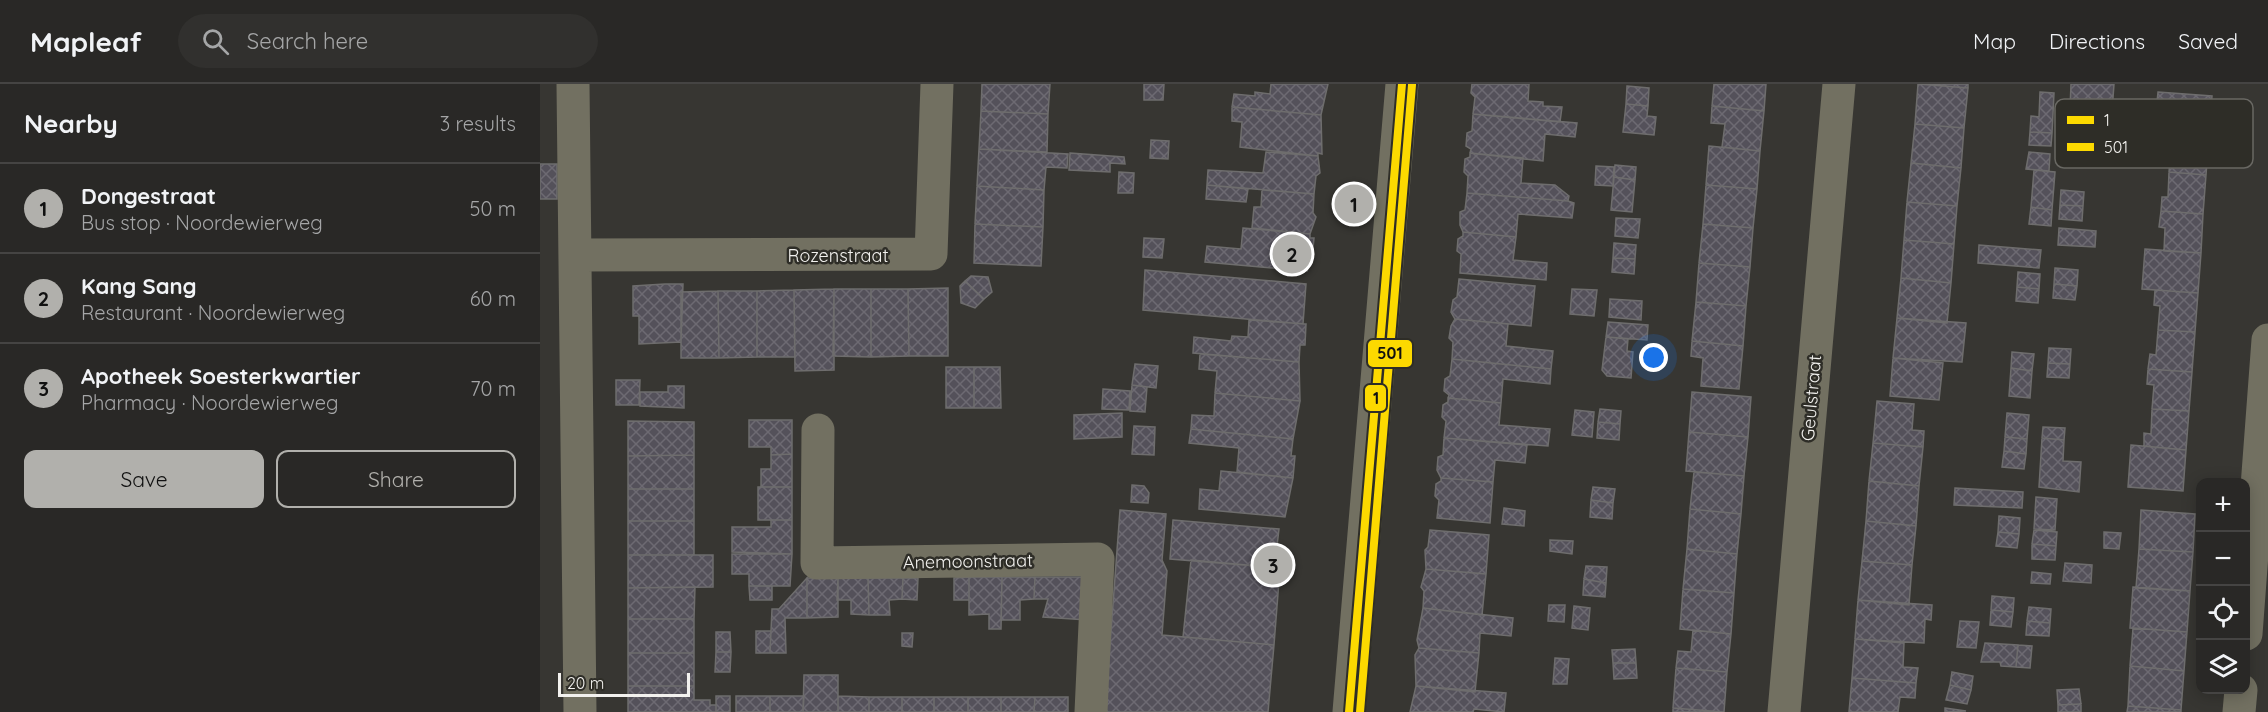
<!DOCTYPE html>
<meta charset="utf-8">
<style>
body{margin:0;font-family:Quicksand,sans-serif;background:#31302e;color:#f1f3f6}
.controls{position:absolute;right:18px;bottom:18px;display:grid;overflow:hidden;border-radius:12px;box-shadow:0 3px 15px #0003}
.controls button{width:54px;height:54px;display:grid;place-items:center;padding:0;border:0;border-bottom:2px solid #454443;background:#292826;color:#f1f3f6;font:30px sans-serif}
.scale{position:absolute;left:18px;bottom:15px;width:132px;box-sizing:border-box;padding-left:6px;border:3px solid #f2f1ee;border-top:0;font-size:16px;line-height:21px;white-space:nowrap;color:#f2f1ee;-webkit-text-stroke:4px #2e2d27;paint-order:stroke}
.you{position:absolute;left:1114px;top:274px;width:21px;height:21px;margin:-15px;border:4px solid #fff;border-radius:50%;background:#1a73e8;box-shadow:0 0 0 9px #1a73e833}
.badge{display:grid;place-items:center;width:39px;height:39px;border-radius:50%;background:#b1b0ac;color:#111;font-size:20px;font-weight:700}
.pin{position:absolute;translate:-50% -50%;border:3px solid #fff;box-shadow:0 2px 6px #0006}
.list{margin:0;padding:0;list-style:none}
h2{display:flex;justify-content:space-between;align-items:center;height:78px;margin:0;padding:0 24px;font-size:26px}
h2 small{font-size:20px;font-weight:400;color:#a5a6a7}
.list li{display:grid;grid-template-columns:39px 1fr auto;gap:18px;align-items:center;box-sizing:border-box;height:90px;padding:0 24px;border-top:2px solid #454443}
.list b{display:block;font-size:22px;white-space:nowrap}
.list p{margin:0;font-size:20px;white-space:nowrap;color:#a5a6a7}
.list em{font-size:20px;font-style:normal;color:#a5a6a7}
.actions{display:flex;gap:12px;padding:18px 24px}
.actions a{flex:1;padding:14px 0;border:2px solid #b1b0ac;border-radius:12px;text-align:center;font-size:21px;color:#b1b0ac}
.actions .main{background:#b1b0ac;color:#111}
.icon{flex:none;width:33px;height:33px;fill:none;stroke:currentColor;stroke-width:2;stroke-linecap:round;stroke-linejoin:round}
.map{position:relative;flex:none;width:1728px;height:628px;overflow:hidden}
header{display:flex;align-items:center;gap:36px;box-sizing:border-box;height:84px;padding:0 30px;background:#292826;border-bottom:2px solid #454443}
header strong{font-size:28px}
nav{display:flex;gap:33px;margin-inline-start:auto;font-size:21px}
.search{width:420px;height:54px;background:#31302e;display:flex;align-items:center;gap:15px;box-sizing:border-box;padding:0 21px;border-radius:33px;color:#a5a6a7;font-size:22px}
main{display:flex}
aside{flex:1;background:#292826}
.map>svg:first-child{display:block}
.building{fill:url(#building-cross-hatch);stroke:#6e6d6d;stroke-width:1.5}
.lines{fill:none;stroke-linecap:round;stroke-linejoin:round}
.minor{stroke:#727061;stroke-width:33}
.bus-1-casing{stroke:#2e2d27;stroke-width:12}
.bus-2-casing{stroke:#2e2d27;stroke-width:12}
.bus-1{stroke:#fcd900;stroke-width:8}
.bus-2{stroke:#fcd900;stroke-width:8}
.labels{text-anchor:middle;dominant-baseline:central;stroke-width:5;stroke-linejoin:round;paint-order:stroke}
.street-label{font-size:18px;fill:#f2f1ee;stroke:#2e2d27}
.key{fill:#2e2d27;stroke:#696863;stroke-width:1.5}
.key-label{font-size:16px;fill:#f2f1ee}
.line-badge{stroke:#2e2d27;stroke-width:2}
.pale-badge-label{font-size:16px;text-anchor:middle;font-weight:bold;fill:#111}
</style>
<header>
<strong>Mapleaf</strong>
<div class="search"><svg class="icon" aria-label="search" viewBox="0 0 24 24"><circle cx="10" cy="10" r="6"/><path d="M15 15l6 6"/></svg>Search here</div>
<nav><a>Map</a><a>Directions</a><a>Saved</a></nav>
</header>
<main>
<aside>
<h2>Nearby<small>3 results</small></h2>
<ul class="list">
<li><span class="badge">1</span><div><b>Dongestraat</b><p>Bus stop · Noordewierweg</p></div><em>50 m</em></li>
<li><span class="badge">2</span><div><b>Kang Sang</b><p>Restaurant · Noordewierweg</p></div><em>60 m</em></li>
<li><span class="badge">3</span><div><b>Apotheek Soesterkwartier</b><p>Pharmacy · Noordewierweg</p></div><em>70 m</em></li>
</ul>
<div class="actions"><a class="main">Save</a><a>Share</a></div>
</aside>
<div class="map">
<svg width="1728" height="628" viewBox="0 0 1728 628">
<defs>
<pattern id="building-cross-hatch" width="8" height="8" patternUnits="userSpaceOnUse" patternTransform="scale(1.5)"><rect width="8" height="8" fill="#54515a"/><path d="M0 0l8 8M0 8l8-8" fill="none" stroke="#6d6a72"/></pattern>
</defs>
<rect width="100%" height="100%" fill="#373632"/>
<path class="building" d="M442,0H510L508,30L441,27Z
M604,0H624L623,16H604Z
M731,0H788L781,31L692,23L694,10L715,12V8L730,10Z
M932,0H989L988,17L1003,18V22L1022,23L1020,38L933,30L935,13L931,9Z
M1174,0H1226L1224,27L1172,22Z
M1378,0L1428,4L1424,44L1375,40Z
M1382,0H1428V4Z
M1531,0H1574L1572,28L1530,25Z
M1087,2L1109,4L1108,22L1086,20Z
M1500,8L1514,9L1512,49L1490,48L1491,32L1499,33Z
M1618,8L1672,12L1669,51L1614,49Z
M1086,20L1108,22L1107,32L1116,33L1114,51L1083,48Z
M1172,22L1224,27L1220,67L1182,63L1185,40L1171,39Z
M692,23L781,31L782,70L778,69V72L700,63L702,38L692,37Z
M441,27L508,30L507,68L439,65Z
M933,30L1037,39L1035,53L1005,50L1003,77L930,69L931,65L926,62L927,49L932,47Z
M1375,40L1424,44L1421,84L1371,79Z
M1490,48L1512,49L1511,62L1489,61Z
M1627,48L1669,51L1666,91L1629,88L1631,64H1625Z
M611,56L629,57L628,75L610,74Z
M1169,62L1220,67L1217,105L1166,101Z
M439,65L528,70L527,84L506,83L504,106L437,102Z
M726,68L778,72L780,89L776,92L774,110L667,101L668,86L723,89Z
M1489,68L1510,70L1509,87L1486,85Z
M530,69L584,73L585,80L570,79V88L529,86Z
M930,69L983,74L981,99L1015,101L1029,112L1028,117L927,109L928,92L924,88L925,75L930,73Z
M1371,79L1421,84L1417,122L1367,118Z
M0,80H17V115H0Z
M1075,81L1096,83L1095,96L1074,93Z
M1056,82L1074,83L1073,102L1055,101Z
M1494,86L1515,88L1512,126L1491,123Z
M579,88L594,89L593,109H578Z
M1629,88L1666,91L1663,130L1621,127L1622,113H1628Z
M1074,93L1095,96L1092,128L1071,126Z
M667,101L708,105L706,118L666,115Z
M1166,101L1217,105L1213,144L1163,140Z
M437,102L504,106L503,143L435,140Z
M722,106L774,110L773,129L776,133L770,150L712,144L714,123H721Z
M1521,106L1544,108L1543,122L1520,121Z
M927,109L1028,117L1034,119L1032,134L978,130L976,153L923,148L920,141V128L925,126Z
M1367,118L1417,122L1414,160L1364,156Z
M1520,121L1543,122L1542,137L1519,135Z
M1491,123L1512,126L1511,142L1489,140Z
M1621,127L1663,130L1661,169L1624,167L1625,144L1619,143Z
M1076,134L1100,135L1098,154L1075,152Z
M435,140L503,143L501,182L434,179Z
M1163,140L1213,144L1210,183L1159,179Z
M703,144L770,150V154H774L772,175H768L767,187L665,178L667,162L701,165Z
M1519,144L1556,147L1555,163L1518,161Z
M923,148L976,153L973,176L1007,179L1006,196L920,189L921,170L917,167L918,155L923,152Z
M604,154L624,155L622,174L603,173Z
M1364,156L1414,160L1411,199L1361,194Z
M1074,159L1096,161L1095,175L1073,174Z
M1439,161L1501,166L1499,184L1438,179Z
M1605,165L1661,169L1658,209L1602,205Z
M1073,174L1095,175L1094,190L1072,188Z
M1159,179L1210,183L1206,222L1156,218Z
M1515,184L1538,186L1537,202L1514,200Z
M605,186L766,200L763,240L603,226Z
M1478,188L1500,190L1499,205L1477,203Z
M431,192L448,193L452,208L444,215L425,197Z
M1361,194L1411,199L1407,239L1357,234Z
M919,195L995,202L991,242L915,235L911,228L913,216L917,213Z
M425,197L444,215L435,224L421,219L420,202Z
M125,200H143L141,258L99,260V232H93V202Z
M1514,200L1537,202L1535,216L1513,214Z
M1477,203L1499,205L1498,219L1476,217Z
M408,204V272H369L368,205Z
M294,205H331V273L293,272Z
M294,205V286L255,287L254,206Z
M331,205H368L369,272L331,273Z
M1032,205L1057,206L1054,232L1030,230Z
M254,206L255,273H217V207Z
M1615,206L1658,209L1655,248L1618,246L1620,222L1614,221Z
M178,207H217V273L179,274Z
M178,207L179,274H141V208Z
M1070,215L1102,217L1101,236L1069,233Z
M1156,218L1206,222L1203,262L1152,257Z
M1357,234L1426,239L1422,278L1353,274Z
M915,235L968,240L966,262L1013,267L1011,285L912,275L913,258L909,254L911,242Z
M709,236L766,240L765,261H760L759,278L653,269L654,253L691,257L692,252L708,253Z
M1068,238L1108,241L1107,256L1066,253Z
M1618,246L1655,248L1652,288L1608,285L1610,270L1616,271Z
M1066,253L1088,255L1087,267L1093,268L1091,294L1067,292L1062,286Z
M1152,257L1203,262L1199,305L1161,302L1163,274L1151,272Z
M1509,264L1531,265L1530,280L1508,279Z
M1472,268L1494,270L1492,287L1471,284Z
M660,270L759,278L760,317L675,309L677,287L659,285Z
M1353,274L1403,279L1399,316L1350,312Z
M912,275L1011,285L1010,300L963,295L961,319L908,314L909,311L904,307L905,295L910,292Z
M1508,279L1530,280L1529,294L1507,293Z
M595,280L618,282L616,304L592,301Z
M406,283H434V324H406Z
M434,283H460L461,324H434Z
M1471,284L1492,287L1490,314L1469,312Z
M1608,285L1652,288L1649,327L1612,325L1614,301L1607,300Z
M76,296H100L99,321H76Z
M592,301L607,303L605,328L590,327Z
M128,302H144V324L100,322V308H128Z
M563,305L590,307L589,326L562,325Z
M1152,308L1211,313L1208,353L1149,348Z
M675,309L760,317L753,355L651,345L652,331L674,332Z
M908,314L961,319L959,341L1010,345L1008,362L904,354L906,337L902,333L903,321L908,318Z
M1337,317L1374,320L1372,346L1384,347L1383,363L1333,359Z
M1060,325L1081,327L1080,340L1058,338Z
M1612,325L1649,327L1646,366L1604,362V349L1611,350Z
M1035,326L1054,328L1052,353L1032,351Z
M582,329V353L534,355V331Z
M1467,329L1489,331L1487,355L1465,353Z
M209,336H252V370L231,371V363H209Z
M88,337L154,338V371L88,372Z
M1058,338L1080,340L1079,356L1057,354Z
M594,342L615,343L614,371L592,370Z
M1503,343L1525,344L1524,356L1502,354Z
M651,345L753,355L751,372H755L753,394L697,388L699,364L649,359Z
M1149,348L1208,353L1204,392L1146,387Z
M1465,353L1487,355L1486,370L1464,367Z
M904,354L987,361L985,379L955,376L953,398L901,394L897,386L898,373L903,371Z
M1502,354L1524,356L1523,377L1541,378L1539,408L1499,403Z
M1333,359L1383,363L1379,402L1329,397Z
M1591,361L1646,366L1643,407L1588,403Z
M1464,367L1486,370L1484,385L1462,383Z
M252,370V403H221V385H231V371Z
M154,371V405H88V372Z
M681,387L753,394L745,433L659,425L660,405L679,407Z
M1154,388L1204,392L1201,430L1150,425Z
M901,394L953,398L950,439L897,434L899,416L895,412L896,400L901,397Z
M1329,397L1379,402L1376,442L1326,437Z
M592,401L604,402L609,409L608,419L591,418Z
M218,403H252V436H218Z
M1053,403L1075,405L1073,419L1051,416Z
M1415,404L1483,408L1482,424L1414,421Z
M88,405H154V437H88Z
M1496,413L1517,415L1515,446L1494,445Z
M1051,416L1073,419L1072,435L1050,433Z
M964,424L985,427L984,442L962,440Z
M1150,425L1201,430L1197,470L1147,465Z
M580,426L626,430L622,476L627,487L622,551L734,561L728,628H565Z
M1601,426L1655,430L1653,468L1599,465Z
M1459,432L1480,434L1479,450L1458,448Z
M231,436H252V470L192,468V443H231Z
M633,436L739,445L737,462L743,463L740,484L630,475Z
M88,437H154V471H88Z
M1326,437L1376,442L1372,481L1322,477Z
M890,446L949,451L946,490L886,485L885,466L888,463Z
M1494,446L1517,448L1516,462L1492,460Z
M1458,448L1479,450L1477,464L1456,462Z
M1564,448L1581,449L1579,465L1564,464Z
M1010,456L1033,457L1032,470L1010,467Z
M1492,460L1516,462L1515,476L1492,475Z
M1147,465L1197,470L1194,509L1143,505Z
M1599,465L1653,468L1650,507L1596,504Z
M192,470H252L250,502H209V490H192Z
M88,471H173V503L88,504Z
M651,476L740,484L734,561L643,553Z
M1322,477L1372,481L1369,521L1318,516Z
M1525,479L1552,481L1551,499L1523,497Z
M1046,482L1067,483L1066,499L1044,495Z
M886,485L946,490L942,531L883,524L884,507L881,503Z
M1492,488L1511,490L1510,500L1491,499Z
M429,493H462L461,545H449V530L429,531Z
M429,493V516H414V494Z
M462,493H495L494,515L480,516V536H461Z
M495,493H551L547,536L503,533L508,515H494Z
M267,494H298V533L267,534Z
M267,494V534H245L246,569H230L232,525H239Z
M298,494H328L329,531L311,530V516H297Z
M328,494H363L362,515L349,516L350,531H329Z
M363,494H378L377,516L362,515Z
M1044,495L1066,499L1065,513L1043,511Z
M209,502H232V516H210Z
M155,503L154,535H88V504Z
M1593,503L1650,507L1647,548L1590,544Z
M1143,505L1194,509L1191,550L1140,545Z
M1452,512L1474,514L1473,528L1451,526Z
M1318,516L1392,521L1391,536L1385,535L1384,559L1315,555Z
M1009,521H1025L1024,538L1008,537Z
M1034,522L1050,524L1048,546L1032,544Z
M1489,523L1511,525L1510,539L1487,537Z
M883,524L973,534L971,552L940,549L939,569L879,564L877,556Z
M1451,526L1473,528L1471,543L1450,541Z
M88,535H154V569H88Z
M1420,537L1439,538L1436,564L1417,563Z
M1487,537L1510,539L1509,552L1486,551Z
M1593,544L1647,548L1644,587L1590,582Z
M1153,546L1191,550L1187,588L1136,584L1138,567L1151,568Z
M216,547H231L230,569H216Z
M176,548H190L191,568H176Z
M362,549H373L372,563L362,562Z
M1315,555L1364,559L1363,583L1378,584L1376,599L1312,594Z
M1445,559L1478,561L1476,583L1461,582L1460,578H1441Z
M1478,561L1492,562L1490,584L1476,583Z
M879,564L939,569L935,608L876,602L875,571Z
M1095,565L1096,579H1073L1072,566Z
M176,568H191L190,588H175Z
M88,569H154V602H88Z
M1015,574L1029,575L1027,600H1013Z
M1073,579H1096L1097,594L1074,595Z
M1590,582L1644,587L1641,626L1588,622Z
M1136,584L1187,588L1184,628L1133,624Z
M1412,588L1433,592L1431,606L1410,601Z
M264,591H298V628H263Z
M1312,594L1376,599L1375,614L1360,613L1358,628H1309Z
M1410,601L1431,606L1427,620L1406,616Z
M88,602H154V616H170V621H176V628H88Z
M876,602L966,609L964,628L934,625L933,628H870Z
M1539,605L1541,620L1518,621L1517,606Z
M176,612H190V628H176Z
M196,612H230V628H196Z
M230,612H264L263,628H230Z
M298,612L329,613V628H298Z
M329,613H362V628H329Z
M362,613H394V628H362Z
M394,613H428V628H394Z
M428,613H461V628H428Z
M461,613H495L494,628H461Z
M495,613H528V628H494Z
M1541,620V628H1518V621Z
M1588,622L1641,626V628H1587Z
M1133,624L1183,628H1133Z
M1405,624L1426,627L1405,628Z"/>
<g class="lines">
<path class="minor" d="M33,0L40,628
M36,171L391,170L397,0
M278,346L277,479L558,475L551,628
M1706,550L1728,256
M809,628L862,0
M1244,628L1299,0
M1699,628L1701,606"/>
<g class="bus-1-casing">
<path id="bus-1" d="M809,628L862,0"/>
</g>
<g class="bus-2-casing">
<path id="bus-2" d="M820,628L872,1"/>
</g>
<use href="#bus-1" class="bus-1"/>
<use href="#bus-2" class="bus-2"/>
</g>
<g class="labels">
<g class="street-label">
<text x="298" y="171">Rozenstraat</text>
<text transform="translate(1271 314) rotate(-85)">Geulstraat</text>
<text transform="translate(428 477) rotate(-1)">Anemoonstraat</text>
</g>
</g>
<rect x="1515" y="15" width="198" height="69" rx="9" class="key"/>
<rect x="1527" y="32" width="27" height="8" fill="#fcd900"/>
<rect x="1527" y="59" width="27" height="8" fill="#fcd900"/>
<g class="key-label">
<text x="1564" y="42">1</text>
<text x="1564" y="69">501</text>
</g>
<g class="line-badge">
<rect x="827" y="255" width="46" height="29" rx="6" fill="#fcd900"/>
<rect x="824" y="300" width="23" height="28" rx="6" fill="#fcd900"/>
</g>
<g class="pale-badge-label">
<text x="850" y="275">501</text>
<text x="836" y="320">1</text>
</g>
</svg>
<div class="controls">
<button>+</button>
<button>−</button>
<button><svg class="icon" aria-label="locate" viewBox="0 0 24 24"><circle cx="12" cy="12" r="6"/><path d="M12 2v4M12 18v4M2 12h4M18 12h4"/></svg></button>
<button><svg class="icon" aria-label="layers" viewBox="0 0 24 24"><path d="M12 4l9 5-9 5-9-5zM3 14l9 5 9-5"/></svg></button>
</div>
<div class="scale">20 m</div>
<div class="you"></div>
<div class="pin badge" style="left:814px;top:120px">1</div>
<div class="pin badge" style="left:752px;top:170px">2</div>
<div class="pin badge" style="left:733px;top:481px">3</div>
</div>
</main>
